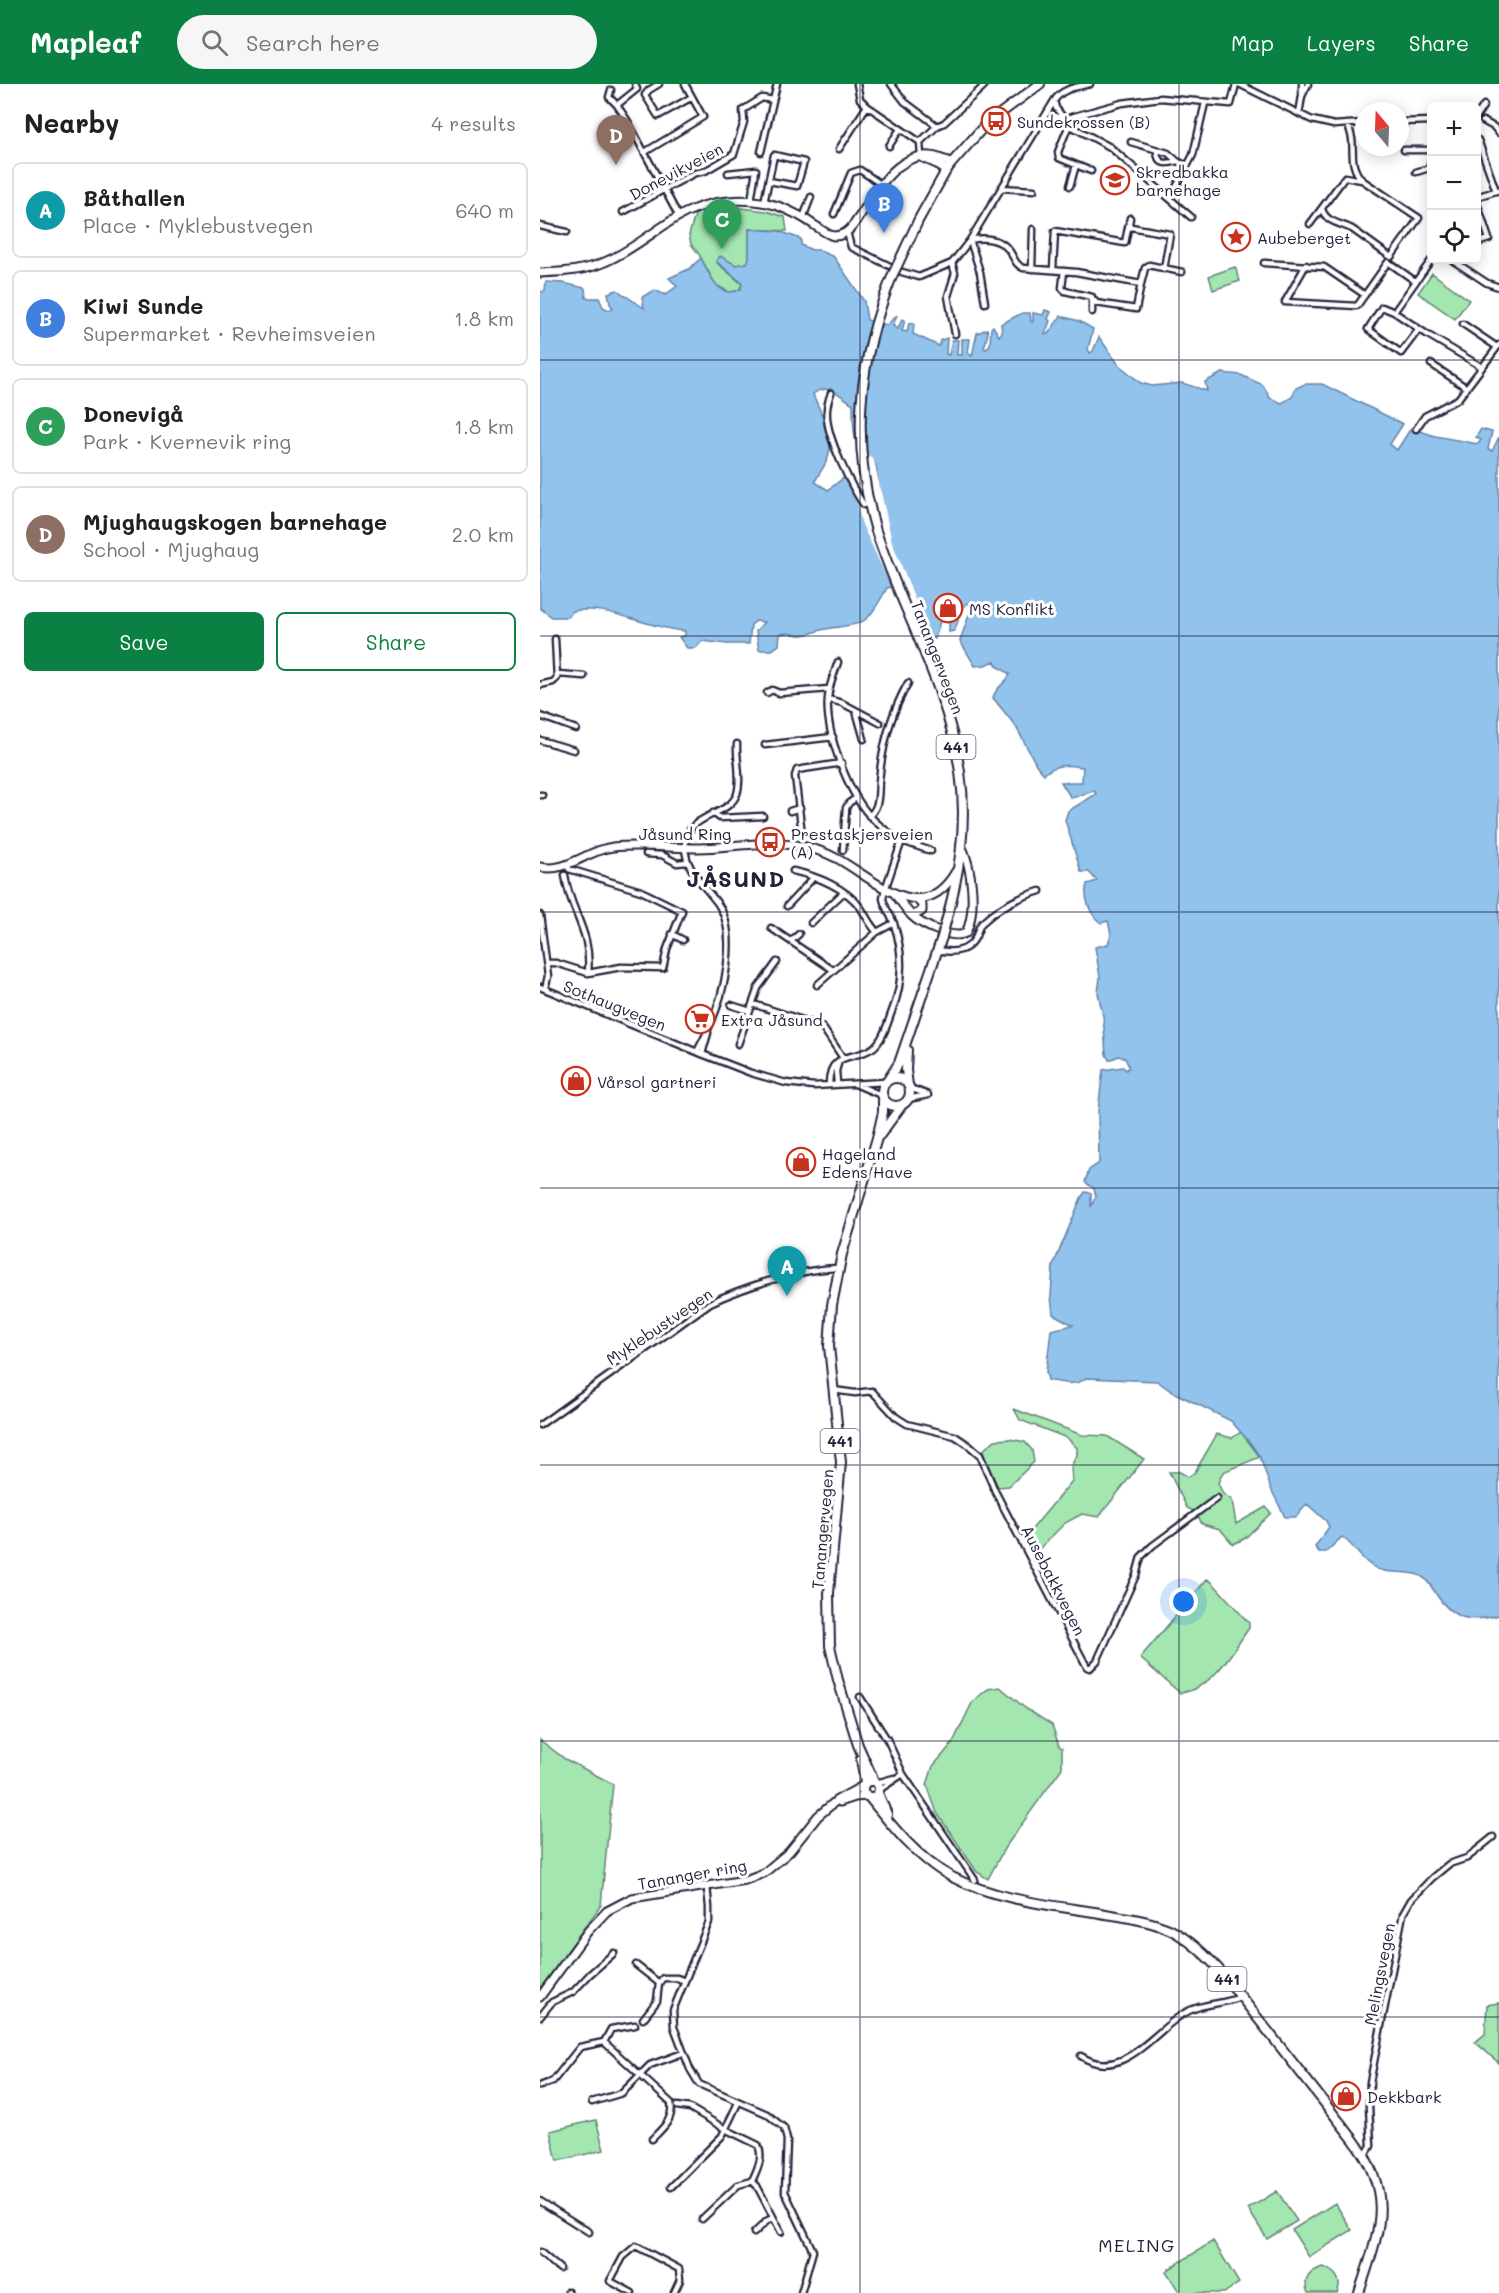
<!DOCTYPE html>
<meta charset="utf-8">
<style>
body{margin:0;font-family:Mali,sans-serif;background:#f6f6f6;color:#202124}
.controls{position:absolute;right:18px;top:18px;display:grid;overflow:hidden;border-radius:9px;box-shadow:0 3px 15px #0003}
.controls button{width:54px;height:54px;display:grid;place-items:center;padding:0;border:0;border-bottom:2px solid #e0e0e0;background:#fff;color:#202124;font:30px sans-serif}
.compass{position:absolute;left:815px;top:18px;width:54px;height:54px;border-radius:50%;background:#fff;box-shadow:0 3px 15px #0003;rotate:341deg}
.you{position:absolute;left:644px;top:1518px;width:21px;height:21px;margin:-15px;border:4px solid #fff;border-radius:50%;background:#1a73e8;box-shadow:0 0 0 9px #1a73e833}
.badge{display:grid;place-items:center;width:39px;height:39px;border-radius:50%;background:#0b8043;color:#fff;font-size:20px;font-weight:700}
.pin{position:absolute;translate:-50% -50px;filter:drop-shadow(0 2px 3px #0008)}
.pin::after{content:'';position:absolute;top:32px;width:21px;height:18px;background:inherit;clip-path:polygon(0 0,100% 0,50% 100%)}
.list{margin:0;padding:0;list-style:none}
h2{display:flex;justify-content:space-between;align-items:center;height:78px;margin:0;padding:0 24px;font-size:26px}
h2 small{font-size:20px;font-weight:400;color:#757577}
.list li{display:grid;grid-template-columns:39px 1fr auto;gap:18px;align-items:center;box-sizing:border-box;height:96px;margin:0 12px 12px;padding:0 12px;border:2px solid #e0e0e0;border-radius:9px}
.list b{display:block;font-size:22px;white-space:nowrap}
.list p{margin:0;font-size:20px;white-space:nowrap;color:#757577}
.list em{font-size:20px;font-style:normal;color:#757577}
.actions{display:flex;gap:12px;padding:18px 24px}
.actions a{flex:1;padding:14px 0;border:2px solid #0b8043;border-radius:9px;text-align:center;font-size:21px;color:#0b8043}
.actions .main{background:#0b8043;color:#fff}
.icon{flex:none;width:33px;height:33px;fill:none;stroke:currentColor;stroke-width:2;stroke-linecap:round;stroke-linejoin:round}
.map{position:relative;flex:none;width:959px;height:2209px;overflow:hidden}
header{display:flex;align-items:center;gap:36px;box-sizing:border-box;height:84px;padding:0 30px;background:#0b8043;color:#fff}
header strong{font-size:28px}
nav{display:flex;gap:33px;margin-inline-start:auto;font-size:21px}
.search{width:420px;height:54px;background:#f6f6f6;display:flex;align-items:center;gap:15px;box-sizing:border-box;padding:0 21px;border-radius:33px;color:#757577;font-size:22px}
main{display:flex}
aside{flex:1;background:#fff}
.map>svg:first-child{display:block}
.green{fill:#a3e6b0;stroke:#628476;stroke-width:1.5}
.water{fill:#91c3ed;stroke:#6583a6;stroke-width:1.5}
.pier{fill:#fff}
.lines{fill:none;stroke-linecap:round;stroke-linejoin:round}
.minor-casing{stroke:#22223b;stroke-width:9}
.secondary-casing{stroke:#22223b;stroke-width:11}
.primary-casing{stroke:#22223b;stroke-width:12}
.minor{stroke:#fff;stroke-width:4.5}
.secondary{stroke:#fff;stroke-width:7}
.primary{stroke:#fff;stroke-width:8}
.primary-bridge-casing{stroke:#22223b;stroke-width:12;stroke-linecap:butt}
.primary-bridge{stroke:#fff;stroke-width:8}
.grid{fill:none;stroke:#22223b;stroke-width:1.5;stroke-opacity:0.55}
.labels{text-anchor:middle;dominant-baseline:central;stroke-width:6;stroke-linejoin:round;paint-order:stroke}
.shield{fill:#fff;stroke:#646476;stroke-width:1.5}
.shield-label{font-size:15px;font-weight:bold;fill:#22223b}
.poi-label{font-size:16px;fill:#22223b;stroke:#fff;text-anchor:start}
.street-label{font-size:16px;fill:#22223b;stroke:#fff}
.neighbourhood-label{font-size:18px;letter-spacing:1.5px;fill:#22223b;stroke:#fff}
.district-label{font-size:22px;font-weight:bold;letter-spacing:1.5px;fill:#22223b;stroke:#fff}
</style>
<header>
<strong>Mapleaf</strong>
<div class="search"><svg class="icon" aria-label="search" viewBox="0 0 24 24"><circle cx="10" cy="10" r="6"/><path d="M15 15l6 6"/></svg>Search here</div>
<nav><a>Map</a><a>Layers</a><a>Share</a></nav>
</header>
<main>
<aside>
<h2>Nearby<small>4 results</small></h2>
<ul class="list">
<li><span class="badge" style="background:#0f9aa8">A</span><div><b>Båthallen</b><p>Place · Myklebustvegen</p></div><em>640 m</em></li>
<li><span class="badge" style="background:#3f7fe0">B</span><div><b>Kiwi Sunde</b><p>Supermarket · Revheimsveien</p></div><em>1.8 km</em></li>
<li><span class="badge" style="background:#2e9e5b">C</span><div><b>Donevigå</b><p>Park · Kvernevik ring</p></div><em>1.8 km</em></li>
<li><span class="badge" style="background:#8d6e63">D</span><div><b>Mjughaugskogen barnehage</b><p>School · Mjughaug</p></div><em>2.0 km</em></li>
</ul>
<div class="actions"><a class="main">Save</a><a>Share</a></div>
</aside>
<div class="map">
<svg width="959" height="2209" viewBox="0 0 959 2209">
<rect width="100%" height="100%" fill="#fff"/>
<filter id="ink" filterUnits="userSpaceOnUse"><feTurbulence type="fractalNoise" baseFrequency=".0167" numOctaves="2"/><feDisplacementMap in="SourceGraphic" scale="12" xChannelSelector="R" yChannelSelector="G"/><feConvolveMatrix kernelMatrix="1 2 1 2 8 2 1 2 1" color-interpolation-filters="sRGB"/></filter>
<g filter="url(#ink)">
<path class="green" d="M185,122L226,127L245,133L247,147L209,145V175L207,179L196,181L180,173L177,179L202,200L198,207L189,208L176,201L158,169L151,160L149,151L155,131L161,127Z
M695,183L700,197L673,206L669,192Z
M892,189L929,216L915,235L878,209Z
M474,1325L542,1351L567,1352L604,1375L559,1433L542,1430L525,1439L496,1468L488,1450L532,1397L531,1382L537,1371V1364L527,1354L480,1336Z
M701,1348L720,1373L683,1388L678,1399L683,1410L692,1416L696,1440L726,1423L731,1429L704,1455L693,1460L680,1445L662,1440L656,1428L647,1424L629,1388H640L648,1393L655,1388L677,1350L692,1354Z
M470,1355L485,1358L492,1366L494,1378L469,1402L458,1403L441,1368L455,1356Z
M667,1495L672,1498L709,1539V1544C692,1568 673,1605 640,1609L600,1574Z
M460,1603L485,1624L512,1641L519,1662L522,1664V1684L464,1765L448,1795L437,1788L397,1729L387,1701L393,1682L412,1660L433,1617L448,1605Z
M0,1656L25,1675L73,1700L61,1821L0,1905Z
M959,1919V1979L935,1958L945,1950L947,1921Z
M56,2036L64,2066L17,2077L10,2047Z
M737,2107L757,2137L727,2155L708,2125Z
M795,2119L812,2146L769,2173L752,2146Z
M673,2157L699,2199L684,2209H640L626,2187Z
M783,2183C795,2187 803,2196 797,2209H768C762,2195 770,2187 783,2183Z"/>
<path class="water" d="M209,145L239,147L261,155V161L272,166H279L294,173L324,217L327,236L347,241L357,231L353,242L358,245L362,235L365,236L362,247L367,248L369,239L374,240L373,250L399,262L401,256L407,254L406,270L409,271L412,256H418L417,271H422V255H430L428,269L432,272L437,249L447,245L448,249L444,264L446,265L450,261L451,244L453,242L459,252L462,249L461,240L482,229H490L491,238H493V229L503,231L505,226L511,228L508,235L510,237L505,250H508L521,232L539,237L553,245L548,265L550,269L553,267L559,253L579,281L601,299L612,302L642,299L667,307L665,298L682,289L701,291L723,301L730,314L742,319L752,313L756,304L765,300H782L863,340L850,360L857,366L871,344L895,352L938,360L941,356L936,353L941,345L952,348L948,365L952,367L959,353V1531C930,1539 913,1536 896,1510C892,1503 888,1496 881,1492C866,1485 846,1492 832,1482C820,1475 814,1461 802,1453L786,1468H779L775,1463L789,1443L786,1437L767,1420L756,1433H745L731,1405L720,1373L711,1360L691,1337L631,1307L617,1297L546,1294C536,1303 521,1298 508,1296L506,1288L511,1246L533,1241L513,1230L511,1212L513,1182L541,1114L545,1108L551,1109V1123L556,1112L554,1105L545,1098L549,1086L559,1079L558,1027L563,986L583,983L586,986L589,983L585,974L579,972L569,976L566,970L563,932L558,909L560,893L555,863L568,860L571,850L568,837L561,839C550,831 543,813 547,800L557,797L549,788H541L525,736L528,727L556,710L554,707L531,714L521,698H542L543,683C527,681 517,679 504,690L497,682L475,641L453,614C455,603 466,600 470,590L457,582L455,577L445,581L435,582L420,557L432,522L431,518C418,523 420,537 414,547L409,548V527H403L395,555H388L347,456L336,382L333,376C310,368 314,340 313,320C299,311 289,298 273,310C280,329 296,351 288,373C285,383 278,390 275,398L288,406L306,392L351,503L347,504C323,548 325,537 281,546C274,548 266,552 258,551C251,550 249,548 240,550L239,561L232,566H219L216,547L224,538L216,537L211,541L209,560H187L162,557L156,564H147L139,553L145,552V547C107,545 70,520 33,527L28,533H12L0,524V208L5,207L6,198L23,199L45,204L46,214H59L63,223L69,226L73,224L70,220L68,209L77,206L104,224L102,213L115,206L125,211L137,202L129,194L149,185L161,174C169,190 179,217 201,205L202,199L176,177L180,172L196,181L207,179L209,174Z"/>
<path class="pier" d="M320,364L334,376L352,458L387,545L381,548L369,523L345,457L340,439L333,383L331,378L324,376Z
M310,396L353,501L352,505L321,438L318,422L308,402Z"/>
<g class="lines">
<g class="minor-casing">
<path id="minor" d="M119,0L109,6L105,11L118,32L152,13
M317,0L320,15L327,22L380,58L381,73
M351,0L365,18L397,42
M550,0C537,3 522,4 514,17L516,24L529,41L570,63L651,133
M699,0L772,36L794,41L824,39
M71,6L69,13L77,21L87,36L138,131
M762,12L768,0
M77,21L97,5L95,0
M759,30L762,12V0
M515,32L527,37L531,33L582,19L620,14L691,20L696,0
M936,33L944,21
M943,37L954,43L959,49
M860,38L892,37
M529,41L518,68L519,74L551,87
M938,56L956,107
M380,58L397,42L404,39L444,2L441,0
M591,58L628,69L637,77L646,81
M349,62L360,45
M299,65L327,22
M617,66C617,80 625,81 637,77
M864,66H892
M105,68L163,33L145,0
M221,68L237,0
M876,88L889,84L892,75
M188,89L216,86L211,117
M530,102L536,81
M461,104L494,106
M936,113L959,106
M630,115L653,71L665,19
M936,116L949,155L936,159
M225,119V114L234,71L264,78L257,102L229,97
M782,125C786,139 801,139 812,145C825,154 838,164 851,173L879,134L822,96C805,77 819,61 807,40
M83,128L125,105L155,89L165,87L194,70L204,38L203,26L222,14L233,16
M294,130L311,89L320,86L342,101
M263,134L271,113
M770,140L805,93L822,96
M0,142L27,148
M589,144L591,143L630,150L624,185
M307,148L311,163L362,188L379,193L412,179L430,156L514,17
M912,176L947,199L959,203
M412,179L415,189L408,212L415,250
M724,179L784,183L825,211
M766,181L745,218L817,222L848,178L875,197
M492,185L493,145
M513,186L515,147L585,159L590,134
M524,187L522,204L525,207L552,213V228
M554,216L556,219L596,225L601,200
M445,219L440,188L430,156C443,153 459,154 468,165C474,172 474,180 483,184L536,188L601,200L605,184L609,181L642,188
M854,228L892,175
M923,240L957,263
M879,245L861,269L828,245L842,223L854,228L888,251L942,283
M891,280L927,304
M291,309C288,317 286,324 287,333C288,355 311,403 324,421
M876,345L885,332L918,315L959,261
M18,590L44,592
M0,601L13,598L17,594L15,555
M227,609L232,606L239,609L289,605
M288,615L302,619L340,639
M316,627L324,655
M0,632L36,645
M0,656L34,666
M225,661L293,653
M0,711H2
M250,727L260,724
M173,729L180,734L223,732
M329,732C340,723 338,710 339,697C342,663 351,629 368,599
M262,750L255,692L257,686L302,679
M362,757L391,767
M303,766L306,724L309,719L316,714
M106,770L122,771L137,779L147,778
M253,787C277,792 306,804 321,824C326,832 330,841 337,848
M25,791C30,829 52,846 48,889
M247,822L274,793
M0,831L8,892L5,905
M271,839L303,809
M231,844L293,886
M132,850L143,856
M251,857L259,850
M398,866C412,869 427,869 435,854C438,849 438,842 443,838C459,823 480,813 500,807
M7,879H16L48,889L81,883L123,884L127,865L142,827L101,807L29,785L27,781
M277,901L337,848L354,839
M0,903L162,970L211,989L246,999L274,1002L345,998
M213,920L278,941L283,944L303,974
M191,921L210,927
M198,960L218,904L237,878
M157,968C161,959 166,952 169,943C184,912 199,850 178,820C165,802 145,786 145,762C145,729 188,734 197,710C202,695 196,675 197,660
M162,970L168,949
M297,999L296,987L298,980
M289,1000C289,966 316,977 334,963C343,955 347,941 351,930C363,901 364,870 354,840C351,831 344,823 343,814C343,810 359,765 362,757C350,750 339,742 329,731C307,706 285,648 288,614C289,601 294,590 298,578
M315,1000L341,1011
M370,1004L388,1011
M368,1015L388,1011
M293,1306L315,1309L332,1307L356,1333L367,1340L415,1352L427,1360L440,1371L455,1407L547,1583L550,1584L557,1577L596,1491L601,1473L612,1462L677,1414
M0,1341L170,1219C203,1203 263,1184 300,1184
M320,1613L348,1657L363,1690L435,1796
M336,1699L354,1694
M339,1706L363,1690
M167,1802L169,1823V1838L133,1926L134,1943L150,1985L159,2000L227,2030L244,2044L247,2056L245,2108L273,2167L261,2209
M96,1881L119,1899
M0,1933L12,1918L33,1908L50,1890L74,1869
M103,1935L117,1917L119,1899L123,1894H137L145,1897
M64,1958L71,1945L95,1941
M541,1972C581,1999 613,1948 643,1930C660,1919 682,1921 700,1913
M0,2002L13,1997L40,1963L64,1958L131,2019C134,2035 123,2044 112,2055
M52,2018L82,2009L110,1981L143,1969
M137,2022L150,2024L187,2046L218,2061C224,2074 217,2085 212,2097
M825,2072L831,2062L829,2022L830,1998L863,1830L871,1816L892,1794L909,1780L927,1774L953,1753
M131,2103L182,2052L198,2019
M0,2117L49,2148
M162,2135L198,2101L212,2097L217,2102L241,2148
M214,2149L228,2136L233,2134
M0,2168L20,2185
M28,2207L29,2209
M92,2209L70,2197L83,2173L96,2162L139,2185L140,2196L134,2209"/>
</g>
<g class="secondary-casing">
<path id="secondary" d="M381,73L401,82
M0,189C23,188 46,187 67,177C112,157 134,122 188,117C205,115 222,117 238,122C251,127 263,133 274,141C280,144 287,151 294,152C296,152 301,151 303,150C311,147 316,137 321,130C339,103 364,58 404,76
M0,783C28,789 46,766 73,763C101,760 131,764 159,764C190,763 224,757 255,761C270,763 285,768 298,775C337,797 383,845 416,787
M356,812C361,818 366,825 371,831C381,841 413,856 426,849C437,826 432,783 421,761
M372,832L382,827V821L377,815
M300,1718L315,1713L327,1712
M0,1913L48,1847L67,1827L92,1814L205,1796L224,1789L249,1768L278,1732L297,1716L324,1701"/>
</g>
<g class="primary-casing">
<path id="primary" d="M400.5 81a4.5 4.5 0 1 1 9 0a4.5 4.5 0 1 1-9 0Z
M410,81L446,40L500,0
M357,182L379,135L407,85
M353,190C318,276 310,357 336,447C362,527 408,603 420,688C428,741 419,793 404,845
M367,966L366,986L368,1001
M342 1008a14 14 0 1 1 28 0a14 14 0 1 1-28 0Z
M348,996L359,979L402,853
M340,1051L362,1021
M321,1675L325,1699
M323 1705a8 8 0 1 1 16 0a8 8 0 1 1-16 0Z
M334,1697L318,1661L298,1596L290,1562L289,1509L301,1378L289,1262L292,1221L302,1170L337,1054L343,1028V1015
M338,1709L347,1730
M329,1713C352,1742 377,1774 410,1792C456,1816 510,1821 560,1829C584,1833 609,1836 631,1846C652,1857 668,1873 683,1890L813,2055C856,2112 839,2147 819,2209"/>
</g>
<use href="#minor" class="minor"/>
<use href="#secondary" class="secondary"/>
<use href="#primary" class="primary"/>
<g class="primary-bridge-casing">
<path id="primary-bridge" d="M353,190L357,182
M402,853L404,845"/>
</g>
<use href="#primary-bridge" class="primary-bridge"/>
</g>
</g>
<path class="grid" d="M320,0V2209M639,0V2209M0,276H959M0,552H959M0,828H959M0,1104H959M0,1381H959M0,1657H959M0,1933H959"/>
<defs>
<g id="bus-ring" transform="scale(1.5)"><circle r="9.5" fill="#fff" stroke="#c8321e" stroke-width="1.5"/><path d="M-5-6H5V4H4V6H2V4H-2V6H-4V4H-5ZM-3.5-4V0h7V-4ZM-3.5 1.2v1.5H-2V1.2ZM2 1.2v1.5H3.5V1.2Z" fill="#c8321e"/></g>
<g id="school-ring" transform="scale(1.5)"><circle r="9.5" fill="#fff" stroke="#c8321e" stroke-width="1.5"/><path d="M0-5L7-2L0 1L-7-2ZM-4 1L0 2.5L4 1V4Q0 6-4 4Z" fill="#c8321e"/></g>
<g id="sight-ring" transform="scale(1.5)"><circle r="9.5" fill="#fff" stroke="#c8321e" stroke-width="1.5"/><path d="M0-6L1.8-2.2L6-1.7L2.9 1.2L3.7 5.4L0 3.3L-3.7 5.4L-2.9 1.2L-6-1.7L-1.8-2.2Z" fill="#c8321e"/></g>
<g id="shop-ring" transform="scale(1.5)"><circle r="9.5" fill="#fff" stroke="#c8321e" stroke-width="1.5"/><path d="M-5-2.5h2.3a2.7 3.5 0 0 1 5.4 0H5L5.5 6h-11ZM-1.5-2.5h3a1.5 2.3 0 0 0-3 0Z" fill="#c8321e"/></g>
<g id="supermarket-ring" transform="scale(1.5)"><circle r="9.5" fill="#fff" stroke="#c8321e" stroke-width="1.5"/><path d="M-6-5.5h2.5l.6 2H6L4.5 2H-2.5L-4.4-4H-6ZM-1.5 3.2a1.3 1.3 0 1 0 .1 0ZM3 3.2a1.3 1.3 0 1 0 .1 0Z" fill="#c8321e"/></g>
</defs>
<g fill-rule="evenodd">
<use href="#bus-ring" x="456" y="37"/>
<use href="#school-ring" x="575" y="96"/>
<use href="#sight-ring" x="696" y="153"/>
<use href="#shop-ring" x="408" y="524"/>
<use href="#bus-ring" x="230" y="758"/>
<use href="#supermarket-ring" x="160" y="935"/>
<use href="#shop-ring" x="36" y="997"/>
<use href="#shop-ring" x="261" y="1078"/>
<use href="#shop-ring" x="806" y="2012"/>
</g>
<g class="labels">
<g class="shield">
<rect x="396.5" y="651" width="39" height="24" rx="4.5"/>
<rect x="280.5" y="1345" width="39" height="24" rx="4.5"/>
<rect x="667.5" y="1883" width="39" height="24" rx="4.5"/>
</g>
<g class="shield-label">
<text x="416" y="663">441</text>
<text x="300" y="1357">441</text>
<text x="687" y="1895">441</text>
</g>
<g class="poi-label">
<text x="477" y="37">Sundekrossen (B)</text>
<text x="596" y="87">Skredbakka<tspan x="596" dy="18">barnehage</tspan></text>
<text x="717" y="153">Aubeberget</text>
<text x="429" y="524">MS Konflikt</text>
<text x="251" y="749">Prestaskjersveien<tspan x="251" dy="18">(A)</tspan></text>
<text x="181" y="935">Extra Jåsund</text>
<text x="57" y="997">Vårsol gartneri</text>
<text x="282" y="1069">Hageland<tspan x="282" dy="18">Edens Have</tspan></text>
<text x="827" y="2012">Dekkbark</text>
</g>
<g class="street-label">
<text transform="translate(136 87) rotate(-28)">Donevikveien</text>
<text transform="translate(398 573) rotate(69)">Tanangervegen</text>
<text x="145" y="749">Jåsund Ring</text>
<text transform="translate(75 921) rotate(22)">Sothaugvegen</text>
<text transform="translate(119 1242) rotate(-34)">Myklebustvegen</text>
<text transform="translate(282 1445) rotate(-85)">Tanangervegen</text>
<text transform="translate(514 1496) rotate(63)">Ausebakkvegen</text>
<text transform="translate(152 1790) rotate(-10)">Tananger ring</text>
<text transform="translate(839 1890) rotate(-79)">Melingsvegen</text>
</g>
<g class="neighbourhood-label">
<text x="597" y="2161">MELING</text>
</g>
<g class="district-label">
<text x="196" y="794">JÅSUND</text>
</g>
</g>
</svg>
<div class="controls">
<button>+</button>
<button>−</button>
<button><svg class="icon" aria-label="locate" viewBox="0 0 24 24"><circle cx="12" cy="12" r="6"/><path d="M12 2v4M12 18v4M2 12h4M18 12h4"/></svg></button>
</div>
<svg class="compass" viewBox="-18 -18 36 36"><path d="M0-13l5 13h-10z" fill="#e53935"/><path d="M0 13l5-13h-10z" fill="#757577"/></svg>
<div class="you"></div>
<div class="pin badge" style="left:247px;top:1212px;background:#0f9aa8">A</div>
<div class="pin badge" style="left:344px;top:149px;background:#3f7fe0">B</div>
<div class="pin badge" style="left:182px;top:165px;background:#2e9e5b">C</div>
<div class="pin badge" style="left:76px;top:81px;background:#8d6e63">D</div>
</div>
</main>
